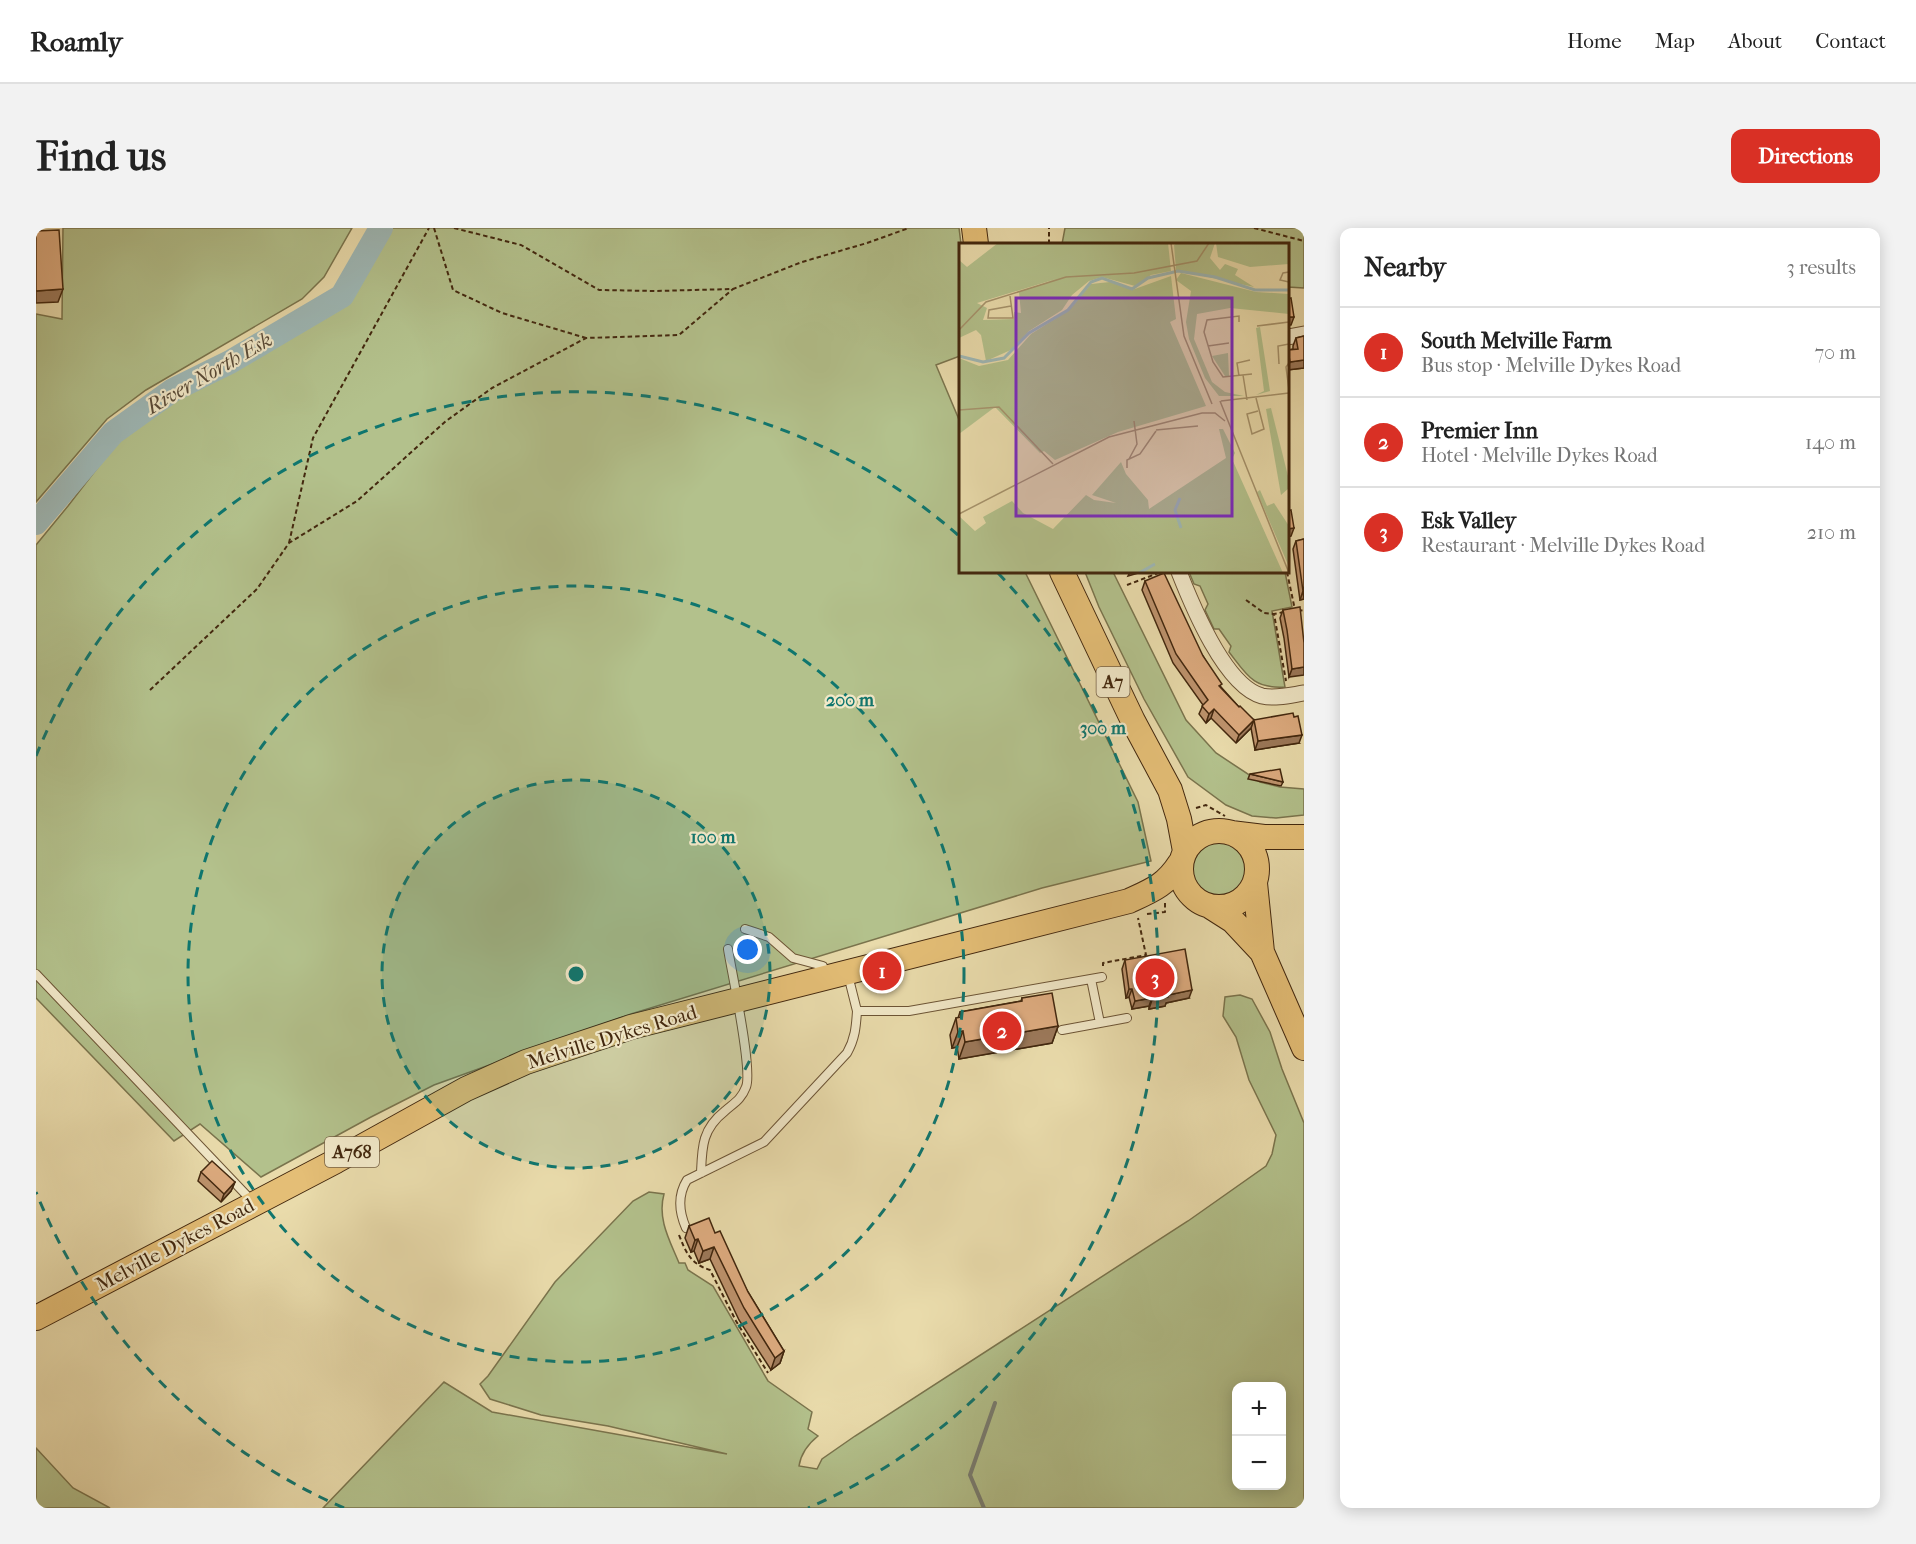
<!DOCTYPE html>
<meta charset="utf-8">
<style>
body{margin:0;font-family:"IM FELL French Canon",serif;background:#f2f2f2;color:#222}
.controls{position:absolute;right:18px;bottom:18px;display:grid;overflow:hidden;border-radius:12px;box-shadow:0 3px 15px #0003}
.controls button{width:54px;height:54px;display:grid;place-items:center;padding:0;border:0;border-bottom:2px solid #e0e0e0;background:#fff;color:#222;font:30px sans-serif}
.you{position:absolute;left:712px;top:722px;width:21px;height:21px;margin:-15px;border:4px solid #fff;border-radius:50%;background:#1a73e8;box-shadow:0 0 0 9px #1a73e833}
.badge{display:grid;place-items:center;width:39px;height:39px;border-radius:50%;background:#d93025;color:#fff;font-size:20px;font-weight:700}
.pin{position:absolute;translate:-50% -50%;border:3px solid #fff;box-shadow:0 2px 6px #0006}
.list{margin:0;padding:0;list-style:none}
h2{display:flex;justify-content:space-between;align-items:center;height:78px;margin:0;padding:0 24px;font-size:26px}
h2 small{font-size:20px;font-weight:400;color:#767676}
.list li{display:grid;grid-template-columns:39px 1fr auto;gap:18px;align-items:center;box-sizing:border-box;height:90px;padding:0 24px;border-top:2px solid #e0e0e0}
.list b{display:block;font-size:22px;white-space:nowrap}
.list p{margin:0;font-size:20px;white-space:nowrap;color:#767676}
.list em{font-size:20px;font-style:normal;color:#767676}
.map{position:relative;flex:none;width:1268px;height:1280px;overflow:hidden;border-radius:12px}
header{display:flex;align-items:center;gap:36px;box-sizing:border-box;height:84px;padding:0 30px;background:#fff;border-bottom:2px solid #e0e0e0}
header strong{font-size:28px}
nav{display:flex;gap:33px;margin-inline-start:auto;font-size:21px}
.intro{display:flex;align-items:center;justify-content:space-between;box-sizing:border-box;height:144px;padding:0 36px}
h1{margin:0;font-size:42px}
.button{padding:15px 27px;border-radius:12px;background:#d93025;color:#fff;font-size:21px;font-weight:700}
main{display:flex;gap:36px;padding:0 36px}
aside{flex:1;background:#fff;border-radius:12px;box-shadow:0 3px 15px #0003}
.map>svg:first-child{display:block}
.green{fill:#b3c18c;stroke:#7a744d;stroke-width:1.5;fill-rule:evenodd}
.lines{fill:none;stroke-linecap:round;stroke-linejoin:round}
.stream{stroke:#797e73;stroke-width:4}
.river{stroke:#9eb8b6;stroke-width:24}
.service-casing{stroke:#6c5435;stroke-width:10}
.minor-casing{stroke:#6c5435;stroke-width:17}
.primary-casing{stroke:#42270e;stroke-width:26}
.path{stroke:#42270e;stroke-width:2;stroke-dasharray:4.5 3;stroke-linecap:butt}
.service{stroke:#f1e8c8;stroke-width:8}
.minor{stroke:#f1e8c8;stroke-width:15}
.primary{stroke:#e4be76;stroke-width:24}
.wall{fill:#be936d;stroke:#42270e;stroke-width:1.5}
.shaded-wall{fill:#9b7859;stroke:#42270e;stroke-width:1.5}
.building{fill:#ddab7f;stroke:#42270e;stroke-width:1.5}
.ring{fill:none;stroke:#0f766e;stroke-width:3;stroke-dasharray:10 8}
.labels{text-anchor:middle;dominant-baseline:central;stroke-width:4.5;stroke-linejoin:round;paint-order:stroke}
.shield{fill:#f1e8c8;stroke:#766146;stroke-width:1.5}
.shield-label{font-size:18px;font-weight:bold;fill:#42270e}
.street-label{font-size:20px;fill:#42270e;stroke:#f1e8c8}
.water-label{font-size:21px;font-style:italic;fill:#594b38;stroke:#f1e8c8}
.inset-river{fill:none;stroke:#9eb8b6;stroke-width:3}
.inset-road{fill:none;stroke:#a6936c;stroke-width:1.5}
.view{fill:#7b2cbf;fill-opacity:0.15;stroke:#7b2cbf;stroke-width:3}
.inset-edge{fill:none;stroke:#42270e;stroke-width:3}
.centre{fill:#0f766e;stroke:#f1e8c8;stroke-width:3}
.ring-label{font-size:18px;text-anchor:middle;font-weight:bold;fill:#0f766e;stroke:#f1e8c8;stroke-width:4.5;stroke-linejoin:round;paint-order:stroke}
</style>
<header>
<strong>Roamly</strong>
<nav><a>Home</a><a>Map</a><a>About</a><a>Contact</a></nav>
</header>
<div class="intro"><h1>Find us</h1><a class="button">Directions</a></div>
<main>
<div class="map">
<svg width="1268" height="1280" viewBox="0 0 1268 1280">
<rect width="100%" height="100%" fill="#e9dbab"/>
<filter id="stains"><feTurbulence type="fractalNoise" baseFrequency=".00333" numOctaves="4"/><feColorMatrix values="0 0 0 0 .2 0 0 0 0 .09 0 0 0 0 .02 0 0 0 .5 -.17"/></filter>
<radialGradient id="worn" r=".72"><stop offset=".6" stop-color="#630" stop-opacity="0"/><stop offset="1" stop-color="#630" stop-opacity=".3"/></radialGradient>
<path class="green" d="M27,0H316L288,49L266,71L110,162L71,191L0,274V86L26,91Z
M355,0H923L925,16L924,128L900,137L924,194V344H989L1102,574L1115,633L1006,660L595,786L398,857L335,889L225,949L164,896L138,913L0,770V317L32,278L86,208L136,170L244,114L312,71L345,20Z
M1029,0H1268V60L1252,59V16H1026Z
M1049,344H1077L1150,492L1180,525L1224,554L1244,559L1268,561V587L1240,590L1216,588L1190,577L1152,549L1108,471L1063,379Z
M1153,344H1249L1256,379L1236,383L1249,459C1217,461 1211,447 1193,424L1195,418L1183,401H1178L1169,382L1172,376L1164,358L1158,356Z
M1156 641a28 28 0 1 1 56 0a28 28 0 1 1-56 0Z
M1204,767L1216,771L1234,804L1246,841L1268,895V1280H287L408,1154L456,1184L691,1226L572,1198L505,1187L454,1171L444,1156L452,1148L519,1054L597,973L613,964L628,966C621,991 634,1013 643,1035H649L652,1042L677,1058L732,1153L776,1184L772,1201L782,1208C772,1216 765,1225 763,1238L781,1241L786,1231L819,1208L1152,993L1230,938L1236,926L1240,907L1213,852L1200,809L1187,788L1189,769ZM1200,1158H1246V1258H1200Z
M0,1220L37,1260L74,1280H0Z"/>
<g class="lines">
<path class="stream" d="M948,1280L934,1247L959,1175"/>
<path class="river" d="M0,295L77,205L137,162L194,134L306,68L345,0"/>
<g class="service-casing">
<path id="service" d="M709,701L733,709L757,730L787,738L789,747
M0,746L216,973
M812,747L821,783H873L1066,749
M1055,751L1064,795
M1026,802L1091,790
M665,945C666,919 666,901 689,883C698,875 705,872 710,859C717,842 696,746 692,721
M650,1000C643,984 641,968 651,952L728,914L811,825C819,811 820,799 821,783"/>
</g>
<g class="minor-casing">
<path id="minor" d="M1252,109L1268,106
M1143,344C1156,377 1189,458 1226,468C1240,471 1255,467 1268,465"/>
</g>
<g class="primary-casing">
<path id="primary" d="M938,0L940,16
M1026,344L1097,493L1134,562L1143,591L1149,623
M1145 641a38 38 0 1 1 76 0a38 38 0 1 1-76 0Z
M1195,605L1228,609H1268
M1219,655L1226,724L1268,820
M1175,679L1197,693L1226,724
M0,1090L300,933L430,861L490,834L595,799L1093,673C1117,662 1130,657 1144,635"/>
</g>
<path class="path" d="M398,0L417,62L466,85L550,110
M418,0L485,17L563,62L619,63L697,61L766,34L831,15L873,0
M1218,0L1268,13
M1013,16V0
M253,315L277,210L393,0
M1251,344L1259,382
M1091,357L1125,344
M1210,372L1228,385L1238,386
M1262,383L1268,382
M1248,384L1238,386L1250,453
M114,462L221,361L253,315L321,273L410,193L456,160L550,110L643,107L697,61
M1160,580L1170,577L1189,588
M1111,686L1129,684V675
M1067,738V735L1110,727L1102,690
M643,1007C650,1025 655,1036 674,1042L700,1093L732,1145"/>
<use href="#service" class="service"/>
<use href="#minor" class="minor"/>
<use href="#primary" class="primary"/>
</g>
<path class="wall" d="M1268,108V140L1251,142L1252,122L1257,121V118L1260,110Z
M1268,311V371L1264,372L1257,321L1260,313Z
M1109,353L1167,428L1185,459L1203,479L1218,492L1263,515L1219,522L1215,500L1200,515L1175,490L1170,495L1163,486L1167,477L1137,435L1106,362Z
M1247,382L1268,415L1253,449L1248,410L1244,390Z
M1214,546L1247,554L1245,558L1212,551Z
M1089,732L1153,770L1130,775L1129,778L1113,781V778L1096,781L1093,769L1090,770L1086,741Z
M986,770L1022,798L1016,815L923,831L921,819L916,820L914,807L920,790H922L924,784L985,773Z
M165,944L199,954L195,963L185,974L162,953Z
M653,998L679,1005L712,1064L748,1123L744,1135L735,1142L703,1092L674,1031L663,1035L658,1023L655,1024L649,1010Z"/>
<path class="shaded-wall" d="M27,61L22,74L0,75V63Z
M1251,89H1258L1255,97H1251Z
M1268,132V140L1251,142L1254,134Z
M1258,300L1255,308L1251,309V301Z
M1094,344H1103L1102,345L1092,348Z
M1267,363L1268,371L1264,372Z
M1268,439V447L1253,449L1256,441Z
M1178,481L1175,490L1170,495L1173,486Z
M1218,492L1215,500L1200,515L1203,507Z
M1266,507L1263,515L1219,522L1222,513Z
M1093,761H1096L1093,769L1090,770Z
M1156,762L1153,770L1130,775L1129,778L1113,781L1116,772L1132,767Z
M1116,770L1113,778L1096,781L1099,773Z
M1022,798L1016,815L923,831L929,814Z
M927,803L921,819L916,820L922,804Z
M199,954L195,963L185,974L188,966Z
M662,1011L658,1023L655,1024L659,1012Z
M678,1019L674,1031L663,1035L667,1023Z
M748,1123L744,1135L735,1142L739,1130Z"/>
<path class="building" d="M23,2L27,61L0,63V3Z
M1255,70L1258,89H1251V71Z
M1268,108V132L1254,134L1252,122L1262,121L1260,110Z
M1255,282L1258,300L1251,301V283Z
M1268,311V363H1267L1260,313Z
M1128,345L1167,428L1186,456L1183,458L1203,479L1204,478L1218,492L1257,485L1258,489L1262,488L1266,507L1222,513L1218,492L1203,507L1178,481L1173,486L1166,478L1172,472L1140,426L1109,353Z
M1264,379L1268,415V439L1256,441L1251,402L1247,382Z
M1244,541L1247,554L1214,546Z
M1149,721L1156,762L1132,767V769L1116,772V770L1099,773L1096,761H1093L1089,732Z
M1016,765L1022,798L929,814L927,803L922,804L920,790L925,789L924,784L986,773V770Z
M176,933L199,954L188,966L165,944Z
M673,990L679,1005L684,1003L712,1064L748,1123L739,1130L708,1080L678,1019L667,1023L662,1011L659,1012L653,998Z"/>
<circle cx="540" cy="746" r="194" fill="#0f766e" fill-opacity=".12"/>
<g class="ring">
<circle cx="540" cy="746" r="194"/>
<circle cx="540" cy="746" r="388"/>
<path d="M308 1280A582 582 0 0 1 0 964M0 528A582 582 0 0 1 922 307M962 345A582 582 0 0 1 772 1280"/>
</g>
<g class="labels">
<g class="shield">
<rect x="1060.5" y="439" width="33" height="30" rx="4.5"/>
<rect x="289" y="909" width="54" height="30" rx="4.5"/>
</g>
<g class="shield-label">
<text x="1077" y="454">A7</text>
<text x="316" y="924">A768</text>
</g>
<g class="street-label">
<text transform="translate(576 809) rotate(-17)">Melville Dykes Road</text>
<text transform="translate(139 1017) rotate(-28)">Melville Dykes Road</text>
</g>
<g class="water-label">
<text transform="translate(173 145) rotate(-30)">River North Esk</text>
</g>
</g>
<g transform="translate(923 15)">
<rect width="330" height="330" fill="#e9dbab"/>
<path d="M39,0H209L212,28L192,32L176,43L143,34L130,38L113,52L103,67L70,88L54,106L27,118L22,92L17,87L0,95V17L8,24ZM97,36L60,49L62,70L55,69V76L24,77L28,65L18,60ZM218,0H256L251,15L261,27L266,21L279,26L276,32L295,44L217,27L215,2ZM257,0H330V21L291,24L259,14ZM222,30L297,49L330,51V71L271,65L238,71L235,96L253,139L266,149L285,153H260L246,135L230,96L227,79L232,48L217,37ZM212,33L217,76L211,79L247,163L159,189L96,217L85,208L81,210L36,164L0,191V115L20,123L49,117L72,91L110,67L132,41L151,39L173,47ZM301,84L311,148L297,152L305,148L297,85ZM269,110L270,133H266L253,113ZM312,165L330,237V245L322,252L307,166ZM260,186H264L276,210L273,216L324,330H0V273L16,288L27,280L24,274L53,258L64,270L94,286L127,252L135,257L157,260L133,252L162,219L167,231L189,257L190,266L267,215ZM301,247L308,263L315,260L330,283V324L298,249Z" fill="#b3c18c" fill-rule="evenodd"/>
<path class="inset-river" d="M0,113L24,119L45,115L70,90L109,67L132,39L143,35L173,46L189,35L219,28L256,34L296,47H330M221,255L216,267L222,285M180,330L196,321"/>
<path class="inset-road" d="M212,0L225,93L253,161M330,29L324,30L321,37L330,39M51,53L54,75H29L30,67L52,63M280,79V73L248,77L245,89L254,119L264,134L293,131M298,83L330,79M0,87L27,59L107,34L175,30L238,18L250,0M249,103L270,100M330,120L327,124L330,147M320,121L319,103L330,101M284,132L288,157M280,133L278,120L291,117M297,155L305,186L293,191L288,171L299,168M261,158L330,330M262,158L330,150M0,167L40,164L94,221M197,187L239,183M170,216L178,201L175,178M168,225V217L181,211L197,188M0,271L150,194L243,170H256L266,178"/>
<path class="view" d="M57,55H273V273H57Z"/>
<rect width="330" height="330" class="inset-edge"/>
</g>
<circle cx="540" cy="746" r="9" class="centre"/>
<g class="ring-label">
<text x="814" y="478">200 m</text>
<text x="1067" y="506">300 m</text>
<text x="677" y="615">100 m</text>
</g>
<rect width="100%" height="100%" filter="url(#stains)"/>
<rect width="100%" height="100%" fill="url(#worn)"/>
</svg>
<div class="controls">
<button>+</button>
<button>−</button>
</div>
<div class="you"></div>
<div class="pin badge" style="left:846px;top:743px">1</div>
<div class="pin badge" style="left:966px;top:803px">2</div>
<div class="pin badge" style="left:1119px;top:750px">3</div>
</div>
<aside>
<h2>Nearby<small>3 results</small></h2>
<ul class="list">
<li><span class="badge">1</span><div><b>South Melville Farm</b><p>Bus stop · Melville Dykes Road</p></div><em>70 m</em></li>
<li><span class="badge">2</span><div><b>Premier Inn</b><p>Hotel · Melville Dykes Road</p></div><em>140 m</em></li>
<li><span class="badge">3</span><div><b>Esk Valley</b><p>Restaurant · Melville Dykes Road</p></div><em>210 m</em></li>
</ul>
</aside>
</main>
